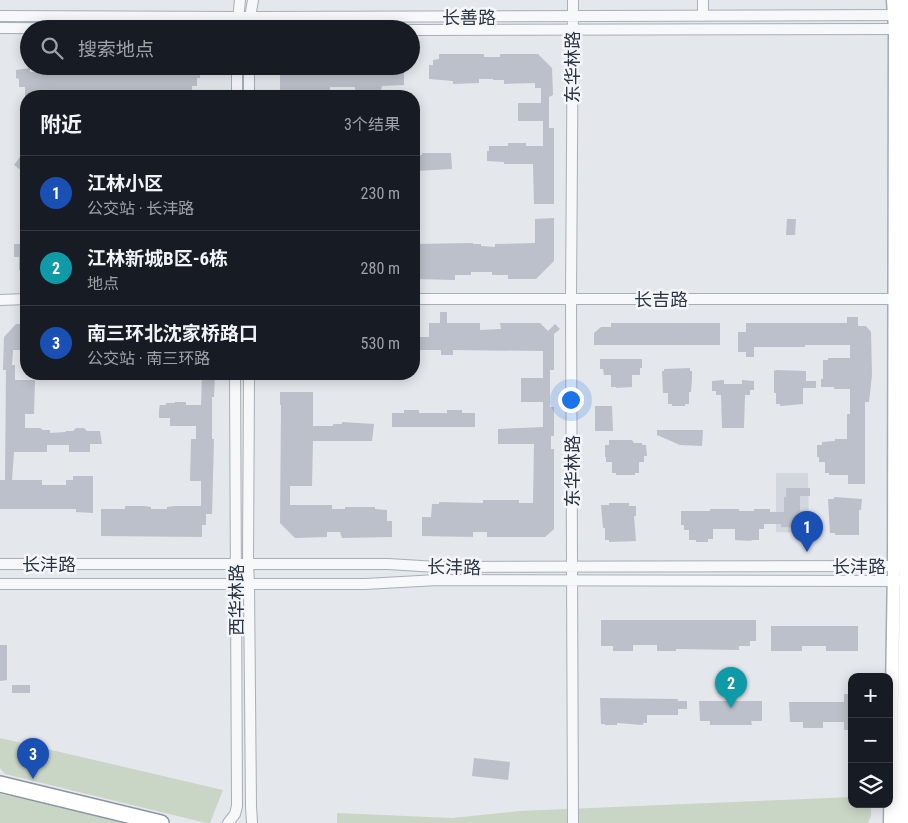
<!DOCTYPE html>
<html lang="zh">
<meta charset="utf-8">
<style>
body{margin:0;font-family:"Roboto Condensed","Noto Sans SC",sans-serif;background:#20242c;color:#f1f3f6}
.controls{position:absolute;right:15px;bottom:15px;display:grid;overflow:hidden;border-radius:10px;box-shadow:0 2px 12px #0003}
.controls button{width:45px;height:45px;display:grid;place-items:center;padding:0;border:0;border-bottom:1px solid #363941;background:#171b24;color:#f1f3f6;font:25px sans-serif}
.you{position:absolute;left:570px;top:399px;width:18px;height:18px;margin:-12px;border:4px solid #fff;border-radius:50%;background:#1a73e8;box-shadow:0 0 0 8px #1a73e833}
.badge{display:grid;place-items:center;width:32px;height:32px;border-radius:50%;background:#d1495b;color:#fff;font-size:16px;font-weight:700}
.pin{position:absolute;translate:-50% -41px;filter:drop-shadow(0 1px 2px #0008)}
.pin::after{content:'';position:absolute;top:26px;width:18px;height:15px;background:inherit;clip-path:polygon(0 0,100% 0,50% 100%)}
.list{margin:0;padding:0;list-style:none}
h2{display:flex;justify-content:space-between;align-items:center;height:65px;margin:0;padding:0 20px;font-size:21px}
h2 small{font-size:16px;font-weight:400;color:#9ea1a6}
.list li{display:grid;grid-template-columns:32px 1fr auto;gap:15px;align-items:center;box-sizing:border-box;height:75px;padding:0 20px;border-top:1px solid #363941}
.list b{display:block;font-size:19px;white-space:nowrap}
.list p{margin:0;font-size:16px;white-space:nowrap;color:#9ea1a6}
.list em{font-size:16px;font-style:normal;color:#9ea1a6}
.icon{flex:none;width:28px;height:28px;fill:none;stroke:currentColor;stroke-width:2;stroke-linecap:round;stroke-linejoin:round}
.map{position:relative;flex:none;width:908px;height:823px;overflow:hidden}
.search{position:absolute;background:#171b24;box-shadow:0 2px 12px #0003;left:20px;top:20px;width:400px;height:55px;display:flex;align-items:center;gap:12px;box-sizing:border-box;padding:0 18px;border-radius:28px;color:#9ea1a6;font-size:19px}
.panel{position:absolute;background:#171b24;box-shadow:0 2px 12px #0003;left:20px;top:90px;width:400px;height:290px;border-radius:20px}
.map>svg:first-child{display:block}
.built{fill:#d2d6de}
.green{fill:#c9d6c5}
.building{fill:#bbc0ca}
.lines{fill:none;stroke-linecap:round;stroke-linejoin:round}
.minor-casing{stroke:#a9aeb7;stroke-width:12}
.major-casing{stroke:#a3abb8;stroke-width:15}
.highway-casing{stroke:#8b94a3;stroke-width:18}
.minor{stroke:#f7f8fa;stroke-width:10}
.major{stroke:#fff;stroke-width:12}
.highway{stroke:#fff;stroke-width:15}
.labels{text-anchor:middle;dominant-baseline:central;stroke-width:5;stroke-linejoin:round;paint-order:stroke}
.street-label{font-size:18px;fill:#2b3445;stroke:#f4f6f9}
</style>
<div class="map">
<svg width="908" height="823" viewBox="0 0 908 823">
<rect width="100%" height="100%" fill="#e4e7ec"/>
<path class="built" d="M776,473H808L809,533L776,532Z"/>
<path class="green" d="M0,738L223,790L210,823H206L5,774L0,768Z
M0,794L16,797L125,823H0Z
M852,797V804H871V816L868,823H337V813L452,818L519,811Z"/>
<path class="building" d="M439,54H484V57H500V54H538L552,68L553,95L549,97V128H554V204H534L533,164H504V162L487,161V151H489V146H508V143H526V146H543V121H518V103H541V88H535V83L504,84V80H493V79H479V83L453,84V81L429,79V65H433V60L439,59Z
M44,66H66V69H76V71L130,68V71H143V69L160,68H174V71H187V68H200V78H197V86H192V96H25V87H19V79L16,78V70L30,68V72L43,71Z
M288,66H404V85L382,86L381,90H355V87H330V90H293V96H280V73Z
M26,149V174L14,165Z
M422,153H451L452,169L414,171V155H422Z
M554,218V261L536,279H508V275H492V272H471V275H455V280L414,279V244L473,243V244H481V246L495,247V244L535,243V219Z
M787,219H796L795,235H786Z
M14,244H26V270H19V257H14Z
M440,312H447V323H480V330L501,329L500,323H540L548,331L555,324L560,329L554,334V370H550V407H554V436H551V449H554V529L545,537H487V532H473V537L422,536V517H431L432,504H439V502L483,503V500H519V503H533L534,444H498V429L543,427V402H521V378H543V351L453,350V355H441V350H414V337H429V323H440Z
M847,317H858V326H866L871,332L872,375L869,402H865V484H848V475H829V473H825V462H819V457H817V445H822V442L835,441V439H847V414H850V389H834V387H821V379H823V360H828V358H850V345H805V347H754V357H746V352H738V332H746V323H847Z
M611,323H720V345H594V333L601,327H611Z
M16,324H26V350H13L12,365H15V380H35L34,414H25V428H40L43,430H50V433L65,432L66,431H73L76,428H84L87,431H100L102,444H90V452H69V445H47V452H14L12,480H42V485H66V480H73V476H93V513L76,512V509H0V480H5L6,370H3L4,337Z
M600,359H642V368H640V375H632V387L616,388V387H611V375H604L603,369H600Z
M690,368V371H692V379L691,392H689V404H685V406H672V404H668V393H663L662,371H664V369Z
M776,370L806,371V381H816V388H803V404L780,406V404H776V393H774V371Z
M202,374H215L214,397H212V439H214L212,514H206V525H202V537L101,536V509H125V506H144L151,507V509H167V507L175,506H201V481H190L191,439H196V426H170V418H159V410L160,405H166V403H175V402H186V405H201Z
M724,380V384H742V380L754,381V390H750V395H745L744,428H722L721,395H716V391H712V381Z
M280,392H313V426H333V424H342V422L374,424L372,441H313L312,486H290V505H332V509H345V507H375V509L387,510V521H392V537L342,538L340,532H327V537L295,538L280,523L281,405H280Z
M595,406H612L613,431H595Z
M404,410H419V413H447V410H462V413H475V427H392V413H404Z
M657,430H703L702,446L680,445L657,435Z
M609,440H632L634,443H642V445H646L647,456H644V462H639V473H635V475H616V473H612V462H606V457H605V445H609Z
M786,488H810V496H800V511H810V528L783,527H781V524H764V529H759V540H751L752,541L735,540V529H713V539H708V542H696V540H689V530H684V525H681V511H710V509H739V511H754V509H770V512H784V497H786Z
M834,497L862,499L861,510H859V535H835V533H830L828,499H834Z
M609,503H629V506H636V516H634L636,541L609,542V540H605V528H603L601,505H609Z
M601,620H756V641H750V646H739V650L676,649V651H657V645H633V651H613V646H601Z
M771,626H858V651H826V646H802V651H771Z
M0,645H7V680L0,681Z
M12,685H30V693H12Z
M844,694H852V730H844V722H823V728H803V722H790L789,702H844Z
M600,698L678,699V701H687V709H678V715H647V723H643V725L617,723V725H605V724H601Z
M699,701H762V721H751L752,725H710V721H700Z
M474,758L510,762L508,780L472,776Z"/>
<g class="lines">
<g class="minor-casing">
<path id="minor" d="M573,0L571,299L573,823
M703,0V16
M0,16L238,17L900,15
M0,28L203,29
M237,29L240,0
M248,29L253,0
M411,30L900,29
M249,66V96
M237,96V66
M414,299H900
M0,300L26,299
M249,374L248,564L249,584L251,806L252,823
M0,564H388L437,567L900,566
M0,584H365L438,580L901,581
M228,823L235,814L237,806L235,374"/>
</g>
<g class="major-casing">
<path id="major" d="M890,823L894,566L895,29L893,0
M902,823L906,581L907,47L905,0"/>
</g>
<g class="highway-casing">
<path id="highway" d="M0,784L161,823"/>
</g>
<use href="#minor" class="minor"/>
<use href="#major" class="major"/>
<use href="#highway" class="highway"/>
</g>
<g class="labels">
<g class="street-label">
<text x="469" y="17">长善路</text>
<text transform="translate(572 67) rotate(-90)">东华林路</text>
<text x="661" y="299">长吉路</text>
<text transform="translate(572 471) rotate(-90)">东华林路</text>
<text x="49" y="564">长沣路</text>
<text x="859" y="566">长沣路</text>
<text transform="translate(454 567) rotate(1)">长沣路</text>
<text transform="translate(236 600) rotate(-90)">西华林路</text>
</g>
</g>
</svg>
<div class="controls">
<button>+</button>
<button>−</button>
<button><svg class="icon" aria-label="layers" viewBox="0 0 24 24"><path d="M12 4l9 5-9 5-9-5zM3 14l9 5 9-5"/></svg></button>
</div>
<div class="you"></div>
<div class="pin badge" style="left:807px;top:552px;background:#1a4fb4">1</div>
<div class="pin badge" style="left:731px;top:708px;background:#0f9aa8">2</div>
<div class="pin badge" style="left:33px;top:779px;background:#1a4fb4">3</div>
<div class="search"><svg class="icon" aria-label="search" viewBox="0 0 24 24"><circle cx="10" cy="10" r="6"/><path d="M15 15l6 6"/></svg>搜索地点</div>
<section class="panel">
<h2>附近<small>3个结果</small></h2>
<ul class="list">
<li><span class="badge" style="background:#1a4fb4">1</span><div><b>江林小区</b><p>公交站 · 长沣路</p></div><em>230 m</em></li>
<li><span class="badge" style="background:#0f9aa8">2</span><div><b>江林新城B区-6栋</b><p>地点</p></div><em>280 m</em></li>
<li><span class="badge" style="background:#1a4fb4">3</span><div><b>南三环北沈家桥路口</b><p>公交站 · 南三环路</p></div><em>530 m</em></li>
</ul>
</section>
</div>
